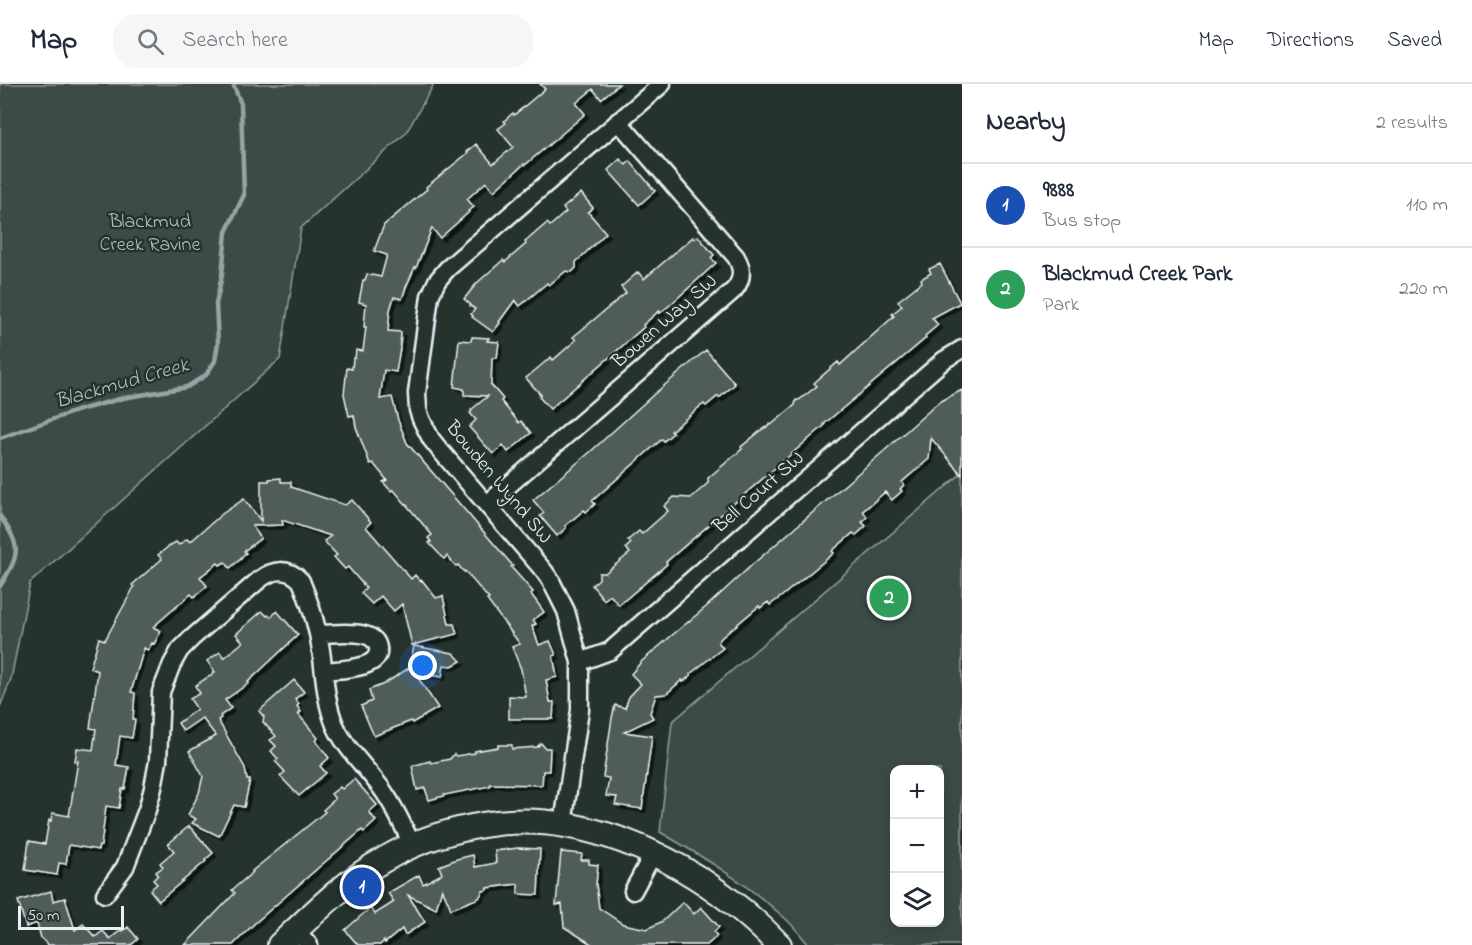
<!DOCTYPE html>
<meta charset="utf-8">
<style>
body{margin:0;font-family:"Indie Flower",sans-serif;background:#f6f6f7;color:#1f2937}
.controls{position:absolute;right:18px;bottom:18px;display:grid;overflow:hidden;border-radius:12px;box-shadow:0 3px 15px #0003}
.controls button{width:54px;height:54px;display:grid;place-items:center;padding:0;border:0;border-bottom:2px solid #e0e1e3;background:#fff;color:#1f2937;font:30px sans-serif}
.scale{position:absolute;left:18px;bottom:15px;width:106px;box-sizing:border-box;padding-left:6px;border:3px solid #e8f1f8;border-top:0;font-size:16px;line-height:21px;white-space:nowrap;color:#e8f1f8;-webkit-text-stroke:4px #26332d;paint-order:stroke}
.you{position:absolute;left:423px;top:582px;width:21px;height:21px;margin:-15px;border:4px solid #fff;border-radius:50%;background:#1a73e8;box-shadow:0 0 0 9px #1a73e833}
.badge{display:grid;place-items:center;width:39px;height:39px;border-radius:50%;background:#845c67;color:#fff;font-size:20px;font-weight:700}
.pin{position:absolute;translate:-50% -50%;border:3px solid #fff;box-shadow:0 2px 6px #0006}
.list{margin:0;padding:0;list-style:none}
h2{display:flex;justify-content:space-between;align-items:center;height:78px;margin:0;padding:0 24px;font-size:26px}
h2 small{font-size:20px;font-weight:400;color:#747a83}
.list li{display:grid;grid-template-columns:39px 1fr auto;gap:18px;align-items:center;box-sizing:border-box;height:84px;padding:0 24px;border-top:2px solid #e0e1e3}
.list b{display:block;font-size:22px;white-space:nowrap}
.list p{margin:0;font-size:20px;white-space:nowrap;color:#747a83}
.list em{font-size:20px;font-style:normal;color:#747a83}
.icon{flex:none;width:33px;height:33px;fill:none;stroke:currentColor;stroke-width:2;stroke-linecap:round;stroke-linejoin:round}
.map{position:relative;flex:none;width:962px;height:861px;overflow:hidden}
header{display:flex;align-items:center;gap:36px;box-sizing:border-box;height:84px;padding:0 30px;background:#fff;border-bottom:2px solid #e0e1e3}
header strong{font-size:28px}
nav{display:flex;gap:33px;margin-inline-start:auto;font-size:21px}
.search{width:420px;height:54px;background:#f6f6f7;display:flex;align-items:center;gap:15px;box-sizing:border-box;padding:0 21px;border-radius:24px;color:#747a83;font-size:22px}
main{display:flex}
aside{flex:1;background:#fff}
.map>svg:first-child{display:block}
.green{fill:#3e4b47;stroke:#939ea0;stroke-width:1.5;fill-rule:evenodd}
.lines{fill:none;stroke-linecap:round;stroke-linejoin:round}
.stream{stroke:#98a3a5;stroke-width:4.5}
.building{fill:#505c59;stroke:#e8f1f8;stroke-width:1.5;filter:url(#shadow)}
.street-casing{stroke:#e8f1f8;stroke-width:21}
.secondary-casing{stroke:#e8f1f8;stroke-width:28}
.street{stroke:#26332d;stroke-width:16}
.secondary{stroke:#26332d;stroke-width:24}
.labels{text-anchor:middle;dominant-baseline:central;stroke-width:5;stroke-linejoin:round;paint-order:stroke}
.park-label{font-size:20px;fill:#b5bfc3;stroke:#26332d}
.street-label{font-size:20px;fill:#e8f1f8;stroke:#26332d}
.water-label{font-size:21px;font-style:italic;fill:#b3bdc0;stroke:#26332d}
</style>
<header>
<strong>Map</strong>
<div class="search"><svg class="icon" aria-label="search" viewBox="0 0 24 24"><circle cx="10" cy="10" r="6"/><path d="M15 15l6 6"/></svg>Search here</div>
<nav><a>Map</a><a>Directions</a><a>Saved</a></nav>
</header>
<main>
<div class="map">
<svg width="962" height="861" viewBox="0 0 962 861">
<defs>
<filter id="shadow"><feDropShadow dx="3.5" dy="3.5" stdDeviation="0" flood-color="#0009"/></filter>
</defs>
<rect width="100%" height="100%" fill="#26332d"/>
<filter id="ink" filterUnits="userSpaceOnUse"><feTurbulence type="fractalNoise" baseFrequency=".0167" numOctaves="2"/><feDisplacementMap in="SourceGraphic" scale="12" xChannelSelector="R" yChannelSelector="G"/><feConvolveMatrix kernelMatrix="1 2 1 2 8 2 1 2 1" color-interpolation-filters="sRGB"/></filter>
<g filter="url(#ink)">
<path class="green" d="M0,0H434L406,49L301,144L280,275L30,499L11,595L0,623Z
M962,389V861H809C802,853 795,844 787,836C749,801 705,774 660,748L672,638ZM894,686H940V838H894Z"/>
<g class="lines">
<path class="stream" d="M0,354L76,327L123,314L187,303L206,291L215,277L218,259L216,220L222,191L226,148L244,111L241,20L233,0
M0,432C21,463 21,469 0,502"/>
</g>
<path class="building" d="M540,0H619L601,15L593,5L576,19L585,30L564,48L525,81L524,80L494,107L486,98L467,115L474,123L468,127L469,128L440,154L432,144L416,184L415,183L406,203L402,215L394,213L390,226L388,247L401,248L400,264L396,288L384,286L380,315L392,313L398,336L407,359L513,482L511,483L533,508L531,510L544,528L533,536L536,540L532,542L539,561L550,557L556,571L553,572L557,593L546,596L550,618H554L553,635H509V612L526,613L521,585L512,563L520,560L487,516L489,515L465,487L464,488L458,481L456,482L447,472L444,475L429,459L431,458L428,454L432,451L393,405L391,407L383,398L387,396L373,379L370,380L356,343L354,331L349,332L344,310L347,284L352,285L353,274H355L356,266L363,267L366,243H364L366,220L359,218L363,196H365L367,190L381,193L387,171L374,167L384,141L427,105L426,103L468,69L467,68L476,60L493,80L513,63L498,45L506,39L504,37L513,29L514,31L545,5Z
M620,75L626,81L630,77L655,107L639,121L608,86Z
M581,109L593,124L588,128L606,149L576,178V184L572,188L566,187L549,201L547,199L520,222L515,216L499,238L500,239L493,248L472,233L473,232L471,230L475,225L470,222L471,221L464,215L477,199L503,176L505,178L526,160L525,158L547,139L550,142L566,128L563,124Z
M698,152L714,171L711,174L716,179L670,221L660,229L659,227L643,241L644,243L550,325L539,313L541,311L526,294L551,273L553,276L576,256L573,253L626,209L621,203L638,188L644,195L693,153L694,155Z
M940,180L960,219L932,234L938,241L925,252L926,254L824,340L825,341L666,478L667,480L619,521L610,511L604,516L592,501L599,495V489H605L630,469L626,464L631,459L628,456L639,447L642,450L668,427L664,422L674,413L691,414L708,399V394L742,365L741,363L764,344L767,343L770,340L771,341L795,321L796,316H799L817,302L814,299L838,278L840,281L894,232L892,230L902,222L898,217L922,198L921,195L931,189L929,185Z
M472,253L489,254L487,257L499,258L497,274H492L491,301L503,315L501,317L519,339L521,337L531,349L508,368L503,361L493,370L469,343L476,336L470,329L472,327L471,326L488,312L464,311V305L454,303L459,256L471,257Z
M706,266L735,300L719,314L718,312L706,322L704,320L697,325L671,347L673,349L664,357L662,355L592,417L595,420L586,428L584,426L565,442L566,444L557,452L540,432L544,429L533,416L589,369L653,311Z
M962,306V391L931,354L929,375L902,398L904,401L900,405L902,407L892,416L885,408L863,427L867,433L862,438L866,442L856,451L853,449L832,467L834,469L782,512L770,521L768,518L760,524L759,522L721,554L718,558L723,564L690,590L691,591L683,598L682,596L666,610L656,611L650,629L653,634L624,648L652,652L642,725L615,721L617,713L606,712L609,694L603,693L612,634L615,621L625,624L629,613L641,600L631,590L641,578L670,553L706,523L753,480L884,367L939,318Z
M281,394V398H291V403L345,421L352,416L371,438L366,443L411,495L415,491L420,497L422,496L436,514L443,512L449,540H454L457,550L412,561L402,520L394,527L381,512L372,520L361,509L366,504L348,483L345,485L343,483L334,473L337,471L324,457L331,452L282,436L283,441L252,442L261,454L244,467L246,469L241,473L242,474L230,484L225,478L220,481L218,479L200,493L207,502L194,513L191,510L153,543L161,547L154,560L152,559L148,566L144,564L131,608L135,609L133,635L135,636L132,654L120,652L116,681L129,683L125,705H122L119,724L106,722L101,762H99L98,766L69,761L66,780L59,779L57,791L25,786L29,757L45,760L49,736L51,737L52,729L69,732L78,677H75L77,664L93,666L96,645L90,644L98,587L90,584L99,554L105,556L134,503L132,501L162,475L158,471L169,462L176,458L179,461L187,455L190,458L222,430L244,415L261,437V397H269V395Z
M262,527L267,532L269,531L271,533L277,527L298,551L248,598L249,599L225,616L231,624L220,632L221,634L218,636L245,684L247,696H250L244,723L234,721L219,752L192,739L196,735L188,731L199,709L203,692L189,667L216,652L202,634L183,647L178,639L197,625L190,615L200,609L195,602L215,588L207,577L220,568L224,574L243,558L236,550Z
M414,562L453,569L461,577L452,582L444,581L442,593L415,589L438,624L412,639L411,637L374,652L361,622L372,617L369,606L384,600L409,584Z
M294,596L304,608L295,615L299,620L297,622L301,628L298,630L318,654L316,657L329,674L320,682L326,689L299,712L280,692L285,688L275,677L278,675L271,667L276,662L270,656L276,652L263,638L264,633L259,627Z
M541,659L545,664H550L549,687H543L542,701L490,700V702L444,711V712L429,716L425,704L417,706L412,682L430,677L431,679L450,675L454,670L456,672L475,669V667L498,663V661H512V665L537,663Z
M354,695L377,721L369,728L376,737L364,748L362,746L318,784L255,839L233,861H185L235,809L232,806L253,788L252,787L325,728L323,726L335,715L331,710L340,703L342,705Z
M189,742L213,769L205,776L206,777L159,817L150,806L157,800L153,796L158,791L156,788L163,783L160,779L174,767L168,760Z
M518,764L540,765L538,811L518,810V800L487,804V806L483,807L479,814L451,825L442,804L436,825L408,811L425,838L405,851L402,845L385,859L384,857L380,861H358L345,846L370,824L375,830L394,818L388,809L419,791L423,800L442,790L439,782L457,775L473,771L475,783L496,779L495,767Z
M561,768L582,770L581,776H589V780L598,781L596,800L599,824L623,840L647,845L663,837L683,818L694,830L701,823L719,843L714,848L717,852L707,861H593L564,843L562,820L556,821Z
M51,807L53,817L65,814L75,846L83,840L95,853L103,847L110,855L122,845L123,847L128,843L138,855L131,861H48L41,854L37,839L26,843L18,817Z"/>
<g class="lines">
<g class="street-casing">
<path id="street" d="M487,420L734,206C743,195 743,185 736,173L618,37
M318,550C333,550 351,547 365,551C372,553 377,557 378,564C382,586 338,585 324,587
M580,578L610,567L944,276L962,265
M563,740L580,626V578L566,527L551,497L544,487L439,365L431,355L421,335L418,326L417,309L430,212L437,197L447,185L662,0
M633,807L653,770
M105,810L125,783L147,726L153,704L158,677L161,608L172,580L180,566L192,554L259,496C273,485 288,483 301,497C308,514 314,532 318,550C325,580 323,612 335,641C346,666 368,685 384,708C395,724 404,743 412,761
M296,846L309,861"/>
</g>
<g class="secondary-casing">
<path id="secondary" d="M280,861C313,830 345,797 385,775C435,746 507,730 565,741C646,755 723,802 779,861"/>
</g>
<use href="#street" class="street"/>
<use href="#secondary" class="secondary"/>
</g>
</g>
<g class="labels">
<g class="park-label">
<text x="150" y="138">Blackmud<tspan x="150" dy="23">Creek Ravine</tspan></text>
</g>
<g class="street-label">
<text transform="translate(665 238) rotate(-41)">Bowen Way SW</text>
<text transform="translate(498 399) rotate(50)">Bowden Wynd SW</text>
<text transform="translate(759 409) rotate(-41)">Bell Court SW</text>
</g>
<g class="water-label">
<text transform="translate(122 300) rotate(-16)">Blackmud Creek</text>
</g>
</g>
</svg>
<div class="controls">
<button>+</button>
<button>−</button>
<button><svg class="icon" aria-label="layers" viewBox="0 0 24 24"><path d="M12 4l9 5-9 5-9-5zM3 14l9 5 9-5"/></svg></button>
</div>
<div class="scale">50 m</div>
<div class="you"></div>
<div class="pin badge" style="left:362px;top:803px;background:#1a4fb4">1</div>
<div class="pin badge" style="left:889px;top:514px;background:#2e9e5b">2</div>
</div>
<aside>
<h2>Nearby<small>2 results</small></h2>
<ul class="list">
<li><span class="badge" style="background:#1a4fb4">1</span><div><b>9888</b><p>Bus stop</p></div><em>110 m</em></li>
<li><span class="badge" style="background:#2e9e5b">2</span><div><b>Blackmud Creek Park</b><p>Park</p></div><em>220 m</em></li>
</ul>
</aside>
</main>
